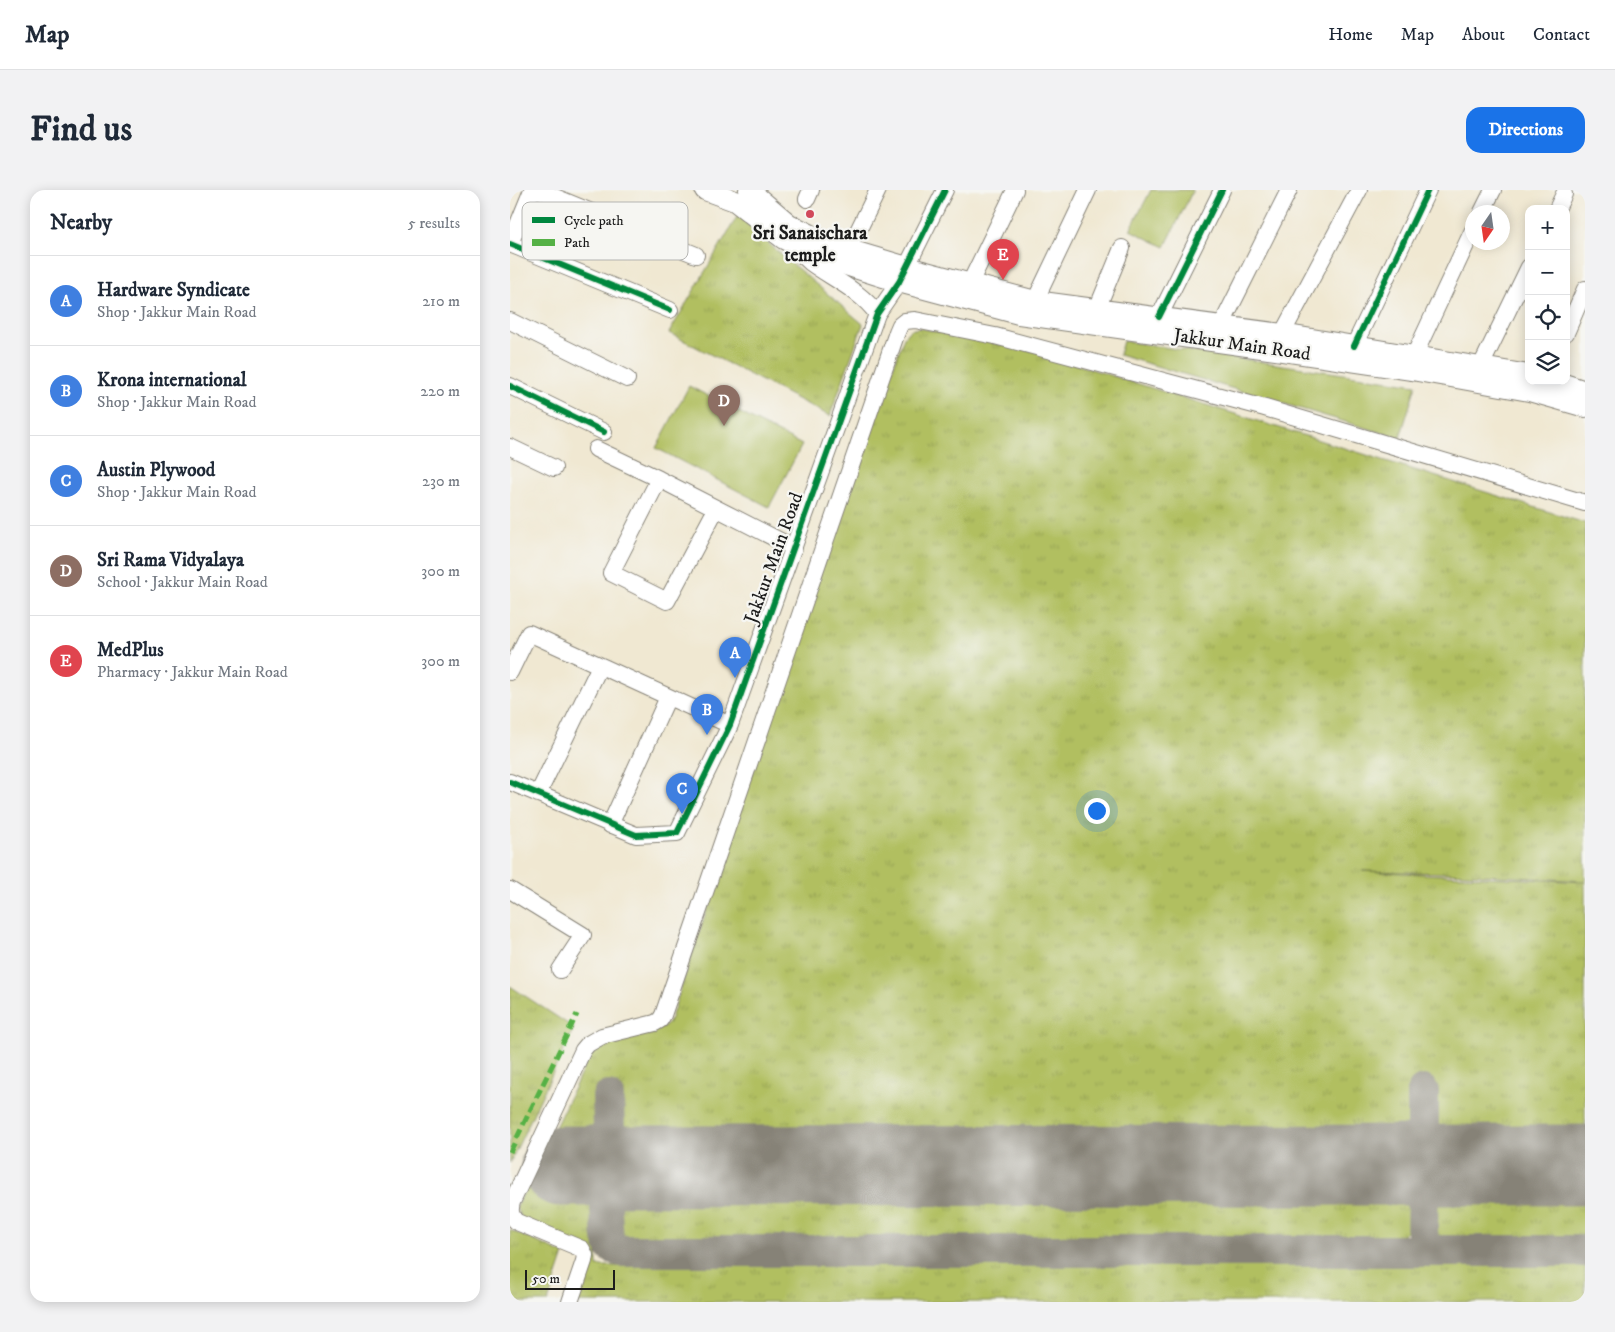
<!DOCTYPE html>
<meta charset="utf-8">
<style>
body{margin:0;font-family:"IM FELL DW Pica",serif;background:#f2f2f3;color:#1f2937}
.controls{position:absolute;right:15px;top:15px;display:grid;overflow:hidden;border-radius:10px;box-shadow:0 2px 12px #0003}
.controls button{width:45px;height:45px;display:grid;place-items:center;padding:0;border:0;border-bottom:1px solid #e0e1e3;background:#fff;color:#1f2937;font:25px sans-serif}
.compass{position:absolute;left:955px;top:15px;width:45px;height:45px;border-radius:50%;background:#fff;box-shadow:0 2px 12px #0003;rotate:193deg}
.scale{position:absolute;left:15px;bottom:12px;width:90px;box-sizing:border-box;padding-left:5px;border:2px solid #1c1c1c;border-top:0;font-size:14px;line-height:18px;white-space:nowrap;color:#1c1c1c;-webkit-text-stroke:4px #f6f6f2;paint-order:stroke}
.you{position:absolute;left:586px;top:620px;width:18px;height:18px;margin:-12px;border:4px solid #fff;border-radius:50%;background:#1a73e8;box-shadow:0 0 0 8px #1a73e833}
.badge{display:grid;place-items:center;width:32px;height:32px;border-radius:50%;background:#1a73e8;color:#fff;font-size:16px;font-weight:700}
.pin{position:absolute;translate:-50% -41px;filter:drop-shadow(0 1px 2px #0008)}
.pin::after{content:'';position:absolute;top:26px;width:18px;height:15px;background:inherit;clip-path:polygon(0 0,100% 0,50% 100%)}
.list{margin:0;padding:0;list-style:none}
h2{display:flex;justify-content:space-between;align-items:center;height:65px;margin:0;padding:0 20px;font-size:21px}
h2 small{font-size:16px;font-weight:400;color:#747a83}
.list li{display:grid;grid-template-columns:32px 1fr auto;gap:15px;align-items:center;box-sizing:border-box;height:90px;padding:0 20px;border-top:1px solid #e0e1e3}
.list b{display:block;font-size:19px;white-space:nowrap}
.list p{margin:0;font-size:16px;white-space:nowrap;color:#747a83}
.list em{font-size:16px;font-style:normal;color:#747a83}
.icon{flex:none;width:28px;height:28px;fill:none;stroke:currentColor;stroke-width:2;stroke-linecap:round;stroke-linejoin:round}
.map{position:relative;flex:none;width:1075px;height:1112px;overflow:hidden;border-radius:15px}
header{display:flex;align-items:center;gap:30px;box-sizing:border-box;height:70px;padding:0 25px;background:#fff;border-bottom:1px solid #e0e1e3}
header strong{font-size:24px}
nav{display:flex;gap:28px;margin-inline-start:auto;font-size:18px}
.intro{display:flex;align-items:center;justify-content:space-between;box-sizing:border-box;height:120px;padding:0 30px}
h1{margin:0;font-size:35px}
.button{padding:12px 22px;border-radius:15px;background:#1a73e8;color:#fff;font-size:18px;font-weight:700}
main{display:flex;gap:30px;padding:0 30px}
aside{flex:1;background:#fff;border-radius:15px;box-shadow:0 2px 12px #0003}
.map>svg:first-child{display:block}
.grass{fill:url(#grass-tufts);stroke:#666e3e}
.park{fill:#b1bf61;stroke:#666e3e}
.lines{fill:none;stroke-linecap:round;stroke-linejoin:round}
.taxiway{stroke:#868277;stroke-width:32}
.runway{stroke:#868277;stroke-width:81}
.minor-casing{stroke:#868277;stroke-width:18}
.major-casing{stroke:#868277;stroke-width:22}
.minor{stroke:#fff;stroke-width:16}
.major{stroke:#fff;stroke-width:20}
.quiet{stroke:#55b145;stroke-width:5;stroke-dasharray:10 5;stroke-linecap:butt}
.cycleway-casing{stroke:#f6f6f2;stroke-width:9}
.cycleway{stroke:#00873e;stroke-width:6}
.poi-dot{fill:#d1495b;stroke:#f6f6f2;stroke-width:2}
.labels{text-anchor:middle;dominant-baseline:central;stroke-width:4.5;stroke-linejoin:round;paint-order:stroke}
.poi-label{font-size:19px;font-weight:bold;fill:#1c1c1c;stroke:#f6f6f2}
.street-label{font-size:19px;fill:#1c1c1c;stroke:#f6f6f2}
.key{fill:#f6f6f2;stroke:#b5b5b2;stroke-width:1}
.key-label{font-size:14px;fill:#1c1c1c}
</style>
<header>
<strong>Map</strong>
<nav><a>Home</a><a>Map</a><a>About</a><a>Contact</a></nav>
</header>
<div class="intro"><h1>Find us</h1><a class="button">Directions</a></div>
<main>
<aside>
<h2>Nearby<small>5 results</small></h2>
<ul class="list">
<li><span class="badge" style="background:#3f7fe0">A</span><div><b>Hardware Syndicate</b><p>Shop · Jakkur Main Road</p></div><em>210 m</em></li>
<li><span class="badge" style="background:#3f7fe0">B</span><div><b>Krona international</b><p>Shop · Jakkur Main Road</p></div><em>220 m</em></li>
<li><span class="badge" style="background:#3f7fe0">C</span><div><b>Austin Plywood</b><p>Shop · Jakkur Main Road</p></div><em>230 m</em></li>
<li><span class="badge" style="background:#8d6e63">D</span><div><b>Sri Rama Vidyalaya</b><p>School · Jakkur Main Road</p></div><em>300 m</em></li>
<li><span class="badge" style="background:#e0444e">E</span><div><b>MedPlus</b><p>Pharmacy · Jakkur Main Road</p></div><em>300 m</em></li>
</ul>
</aside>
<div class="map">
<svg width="1075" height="1112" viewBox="0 0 1075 1112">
<defs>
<pattern id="grass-tufts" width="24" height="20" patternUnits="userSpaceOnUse" patternTransform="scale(1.25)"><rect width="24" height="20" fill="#b1bf61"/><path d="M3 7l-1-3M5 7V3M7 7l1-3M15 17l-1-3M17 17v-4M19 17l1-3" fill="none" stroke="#98a454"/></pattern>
</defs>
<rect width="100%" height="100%" fill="#f6f6f2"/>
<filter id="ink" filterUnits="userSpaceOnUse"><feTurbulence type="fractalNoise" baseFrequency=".02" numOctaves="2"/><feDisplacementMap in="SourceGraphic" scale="10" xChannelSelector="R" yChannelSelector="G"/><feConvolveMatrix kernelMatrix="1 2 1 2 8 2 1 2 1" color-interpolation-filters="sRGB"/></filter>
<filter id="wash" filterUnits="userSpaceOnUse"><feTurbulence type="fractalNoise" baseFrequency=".0096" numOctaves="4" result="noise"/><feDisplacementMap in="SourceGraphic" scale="20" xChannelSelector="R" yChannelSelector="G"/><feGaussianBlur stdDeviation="1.12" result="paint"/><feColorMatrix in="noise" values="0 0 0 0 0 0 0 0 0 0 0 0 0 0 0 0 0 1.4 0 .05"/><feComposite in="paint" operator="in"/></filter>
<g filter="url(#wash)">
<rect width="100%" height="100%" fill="#f0e8d2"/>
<path class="grass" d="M228,25L266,60L353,134L320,226L159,143Z
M409,138L523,161L1075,333V691L939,683L852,681L1075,692V957L933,956L928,951L926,946V900H900L899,946C897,952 894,955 888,956L118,958L114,957L112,952L113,898L85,903L86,954L84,958L80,959L48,960L47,997L65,996L74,1001L83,1010L85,1015L87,1076L1075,1075V1112H64L79,1068L15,1033L6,1018L79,867C100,848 130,847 156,836L161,828L289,441L394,147L400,140Z
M0,796L64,838L0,973Z
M933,993L1075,994V1048H938L930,1046L926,1040L927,1002L929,997Z
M884,995L893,996L898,1003V1040L893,1045L889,1046L124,1050L115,1049L111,1043L112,1005L114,999L119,996Z
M0,1040L54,1064L38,1112H0Z"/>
<path class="park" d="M641,0H683L655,57L620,40Z
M613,151L906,195L890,248L609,165Z
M179,196L292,255L259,317L146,258Z"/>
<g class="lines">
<path class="taxiway" d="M98,907L100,968L103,972L113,976
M113,976C108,978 102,980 99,984C93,993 97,1036 98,1048L101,1057L110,1061H1075
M905,1061L910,1059L912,1056L913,984L909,978L903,975L910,969L913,957V901"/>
<path class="runway" d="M51,976L1075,975"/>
</g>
</g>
<g filter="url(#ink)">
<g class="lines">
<g class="minor-casing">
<path id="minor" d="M28,0L186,65
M297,9L301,0
M1047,19L1054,4
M972,22L983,0
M346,45L368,0
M0,54L160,120
M0,54L22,0
M284,56C289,62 295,68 301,73C323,89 351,101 367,124
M460,93L505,0
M525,111L578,0
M587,119L612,58
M649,127L712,0
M0,131L117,189
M711,136L779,0
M1056,143L1075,99
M772,144L849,0
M844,156L918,0
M971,176L1019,77
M902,178L904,166L962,42
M0,196L94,242
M0,257L44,278
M86,259L149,289L284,358
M149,289L101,383L157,411L206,319
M0,482L19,443L220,535
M0,592L126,645L167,643L220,535L367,124L389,92L435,0
M28,604L90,476
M100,635L158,507
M0,700L73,745L50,780
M60,1112L74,1071L75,1065L72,1059L7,1032C0,1026 0,1020 2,1012L73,860L78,854L92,846L145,833L150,830L153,825L387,142L390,135L395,131L405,130L485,146L755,218L1075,313"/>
</g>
<g class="major-casing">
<path id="major" d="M195,0L225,11L274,49L289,57L323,71L389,92L509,124L766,160L902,180L1019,201L1075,217
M239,0L279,34L320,54L397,77L525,111L772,144L1019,185
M1045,191L1075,201"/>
</g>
<use href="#minor" class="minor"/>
<use href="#major" class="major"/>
<path class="quiet" d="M0,962L67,824"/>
<g class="cycleway-casing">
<path id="cycleway" d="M0,54L160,120
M649,127L712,0
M844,156L918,0
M0,196L94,242
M0,592L126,645L167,643L220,535L367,124L389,92L435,0"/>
</g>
<use href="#cycleway" class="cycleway"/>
</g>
</g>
<circle class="poi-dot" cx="300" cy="24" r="5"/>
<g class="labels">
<g class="poi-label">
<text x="300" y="43">Sri Sanaischara<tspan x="300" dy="22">temple</tspan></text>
</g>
<g class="street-label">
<text transform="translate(732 155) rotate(8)">Jakkur Main Road</text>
<text transform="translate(264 368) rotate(-70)">Jakkur Main Road</text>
</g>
</g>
<rect x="12" y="12" width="166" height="58" rx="8" class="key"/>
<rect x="22" y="27" width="23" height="6" fill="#00873e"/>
<rect x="22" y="49" width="23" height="7" fill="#55b145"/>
<g class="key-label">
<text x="54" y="35">Cycle path</text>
<text x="54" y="57">Path</text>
</g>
</svg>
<div class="controls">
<button>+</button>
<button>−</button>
<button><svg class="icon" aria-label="locate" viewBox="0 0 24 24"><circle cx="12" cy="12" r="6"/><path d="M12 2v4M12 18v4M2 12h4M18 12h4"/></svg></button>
<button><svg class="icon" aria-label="layers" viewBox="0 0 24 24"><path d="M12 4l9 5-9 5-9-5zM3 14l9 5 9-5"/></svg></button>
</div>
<svg class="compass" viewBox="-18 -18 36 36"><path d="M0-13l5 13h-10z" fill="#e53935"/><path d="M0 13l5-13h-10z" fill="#747a83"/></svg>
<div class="scale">50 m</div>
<div class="you"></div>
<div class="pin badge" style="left:225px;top:488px;background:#3f7fe0">A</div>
<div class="pin badge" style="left:197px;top:545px;background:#3f7fe0">B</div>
<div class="pin badge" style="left:172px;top:624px;background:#3f7fe0">C</div>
<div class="pin badge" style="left:214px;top:236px;background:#8d6e63">D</div>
<div class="pin badge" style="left:493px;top:90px;background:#e0444e">E</div>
</div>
</main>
